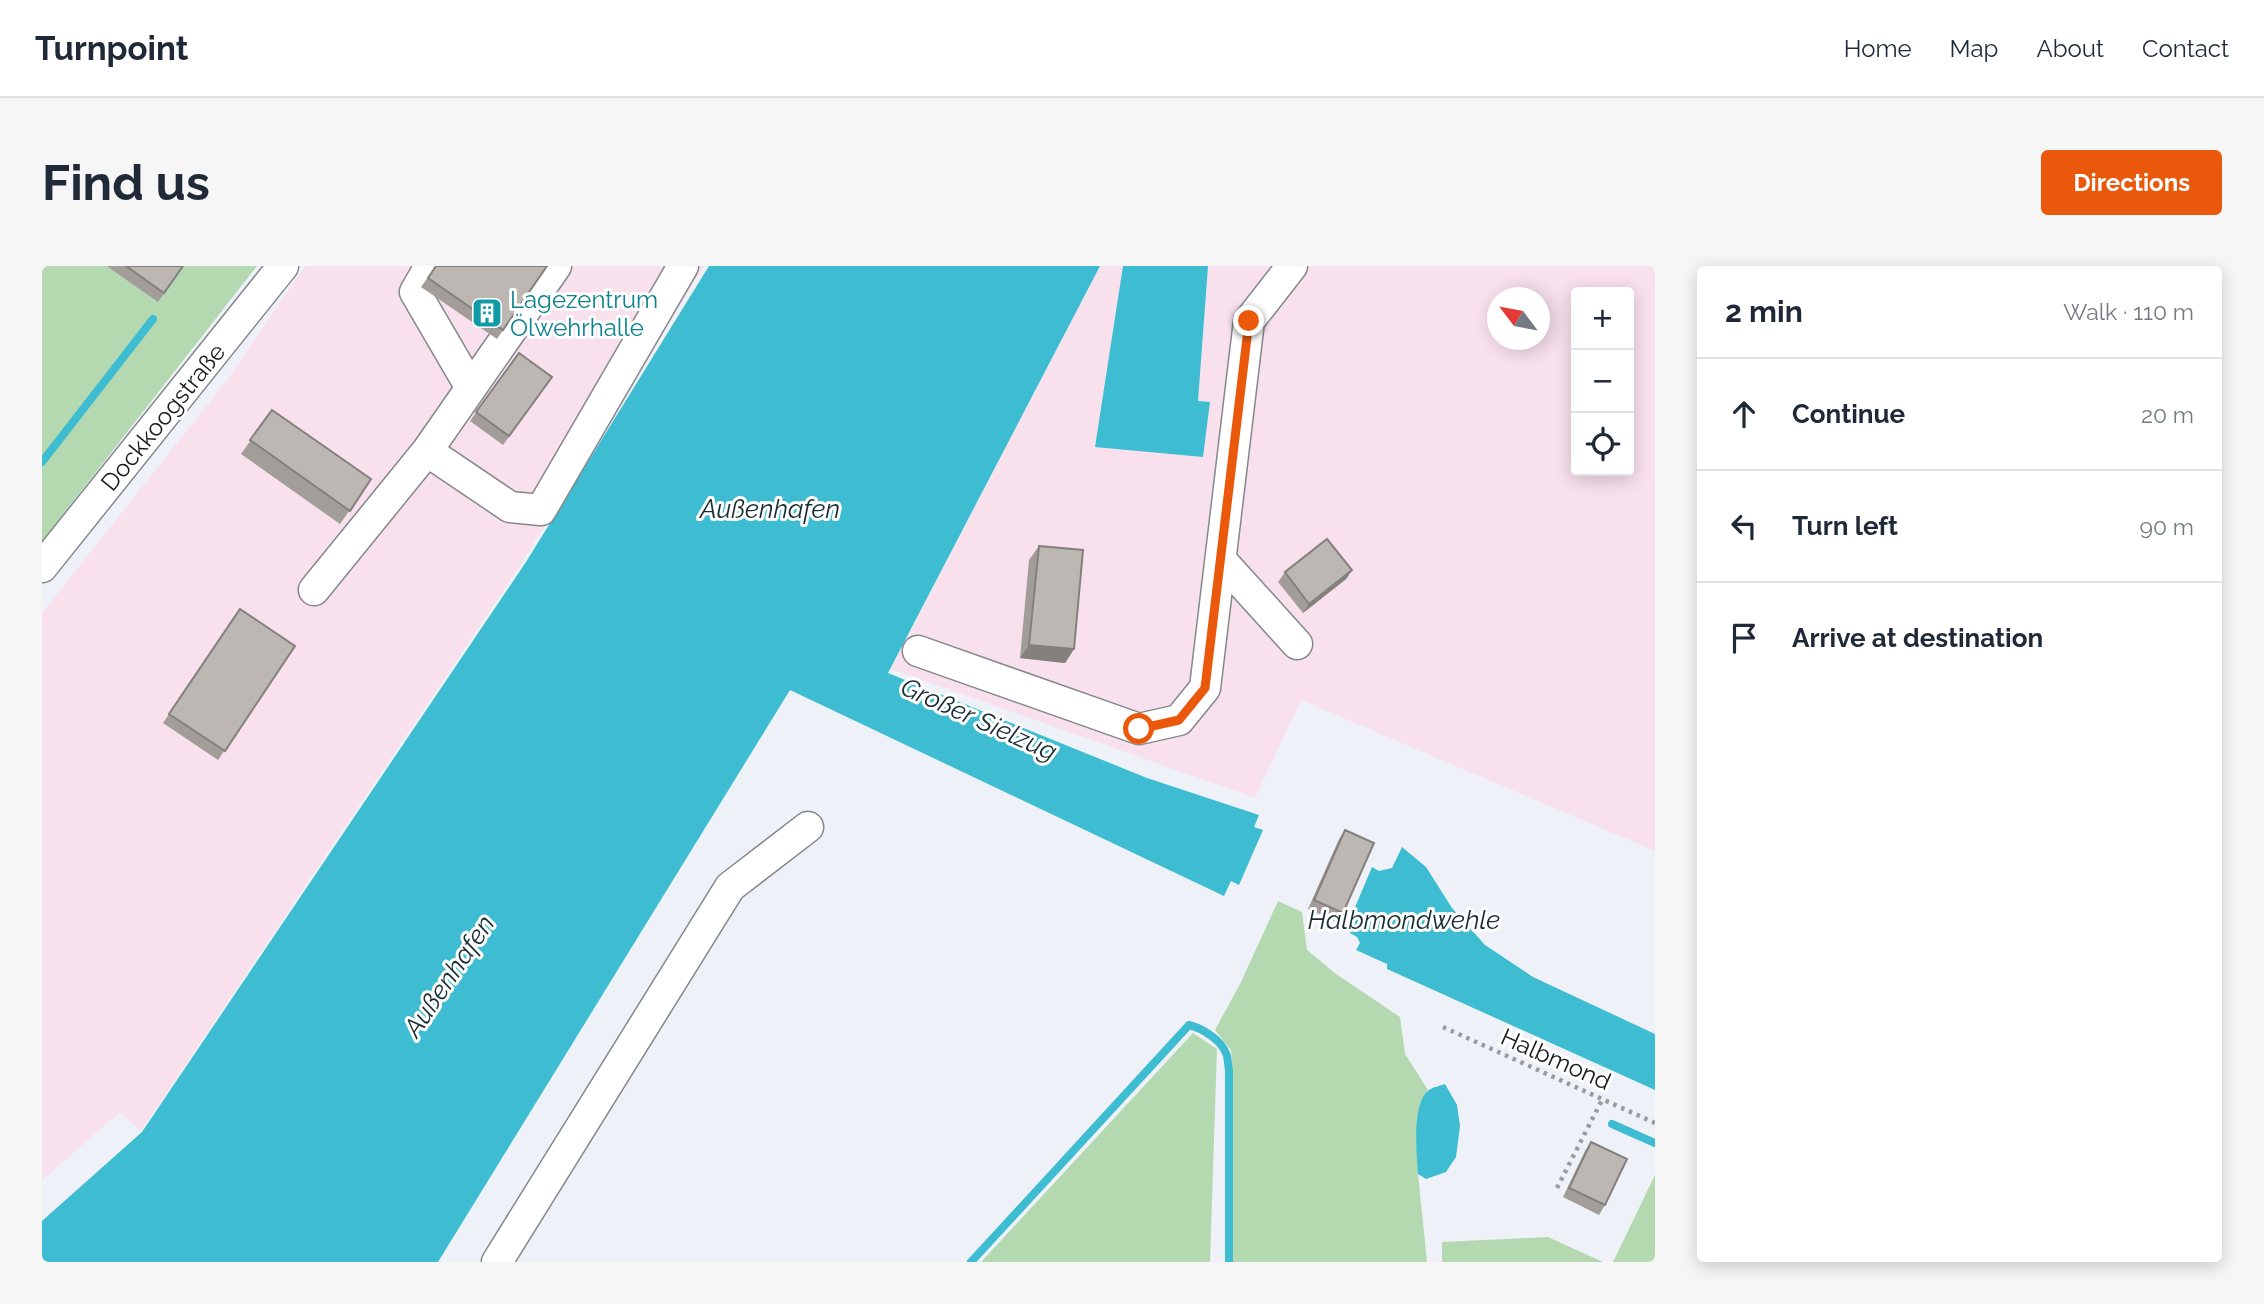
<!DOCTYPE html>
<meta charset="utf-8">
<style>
body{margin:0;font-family:Raleway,sans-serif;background:#f6f6f7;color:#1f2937}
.controls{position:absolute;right:21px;top:21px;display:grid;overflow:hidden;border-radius:7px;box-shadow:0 4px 18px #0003}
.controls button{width:63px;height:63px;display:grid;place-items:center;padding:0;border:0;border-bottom:2px solid #e0e1e3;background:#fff;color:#1f2937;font:35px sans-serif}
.compass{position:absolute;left:1445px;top:21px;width:63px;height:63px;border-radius:50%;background:#fff;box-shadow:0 4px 18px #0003;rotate:302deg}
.stop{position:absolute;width:21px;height:21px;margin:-16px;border:5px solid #ea580c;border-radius:50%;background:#fff}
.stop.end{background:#ea580c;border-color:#fff;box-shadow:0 2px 7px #0008}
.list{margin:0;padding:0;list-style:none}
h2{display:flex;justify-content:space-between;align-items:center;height:91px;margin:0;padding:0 28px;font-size:30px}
h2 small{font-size:23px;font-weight:400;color:#747a83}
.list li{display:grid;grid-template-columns:46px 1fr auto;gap:21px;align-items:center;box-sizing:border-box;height:112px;padding:0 28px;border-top:2px solid #e0e1e3}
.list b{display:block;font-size:26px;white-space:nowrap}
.list em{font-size:23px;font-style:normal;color:#747a83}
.icon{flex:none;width:38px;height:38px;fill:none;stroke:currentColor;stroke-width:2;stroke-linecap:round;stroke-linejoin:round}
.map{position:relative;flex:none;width:1613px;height:996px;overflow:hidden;border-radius:7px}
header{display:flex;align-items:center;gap:42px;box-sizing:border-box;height:98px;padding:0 35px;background:#fff;border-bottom:2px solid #e0e1e3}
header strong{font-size:33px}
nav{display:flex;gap:38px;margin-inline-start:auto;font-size:24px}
.intro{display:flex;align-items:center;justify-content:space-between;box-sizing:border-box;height:168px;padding:0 42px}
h1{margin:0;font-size:49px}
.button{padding:18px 32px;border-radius:7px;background:#ea580c;color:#fff;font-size:24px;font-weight:700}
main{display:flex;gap:42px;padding:0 42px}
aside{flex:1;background:#fff;border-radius:7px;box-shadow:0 4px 18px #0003}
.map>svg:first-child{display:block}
.industrial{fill:#f8e0ec;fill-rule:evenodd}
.green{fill:#b4d9b0}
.water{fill:#3dbcd2}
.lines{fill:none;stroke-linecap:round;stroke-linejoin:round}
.stream{stroke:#3dbcd2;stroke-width:8}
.minor-casing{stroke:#84888d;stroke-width:33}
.path{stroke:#989b9f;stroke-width:4.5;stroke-dasharray:3.5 5;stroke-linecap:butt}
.minor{stroke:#fff;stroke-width:30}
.wall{fill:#a29d99}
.shaded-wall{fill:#84807d}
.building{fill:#bcb7b2;stroke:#84807d;stroke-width:2}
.route{stroke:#ea580c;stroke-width:9}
.labels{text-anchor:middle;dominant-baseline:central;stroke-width:6;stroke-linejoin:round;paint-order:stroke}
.culture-label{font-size:24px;fill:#0d838f;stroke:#fff;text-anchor:start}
.street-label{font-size:24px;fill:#181a1c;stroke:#fff}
.water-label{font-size:26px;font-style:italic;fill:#182d32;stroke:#fff}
</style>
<header>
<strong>Turnpoint</strong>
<nav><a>Home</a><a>Map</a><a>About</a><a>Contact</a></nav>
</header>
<div class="intro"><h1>Find us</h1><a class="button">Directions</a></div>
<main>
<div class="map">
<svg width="1613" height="996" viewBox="0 0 1613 996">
<rect width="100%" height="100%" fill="#eef2f8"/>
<path class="industrial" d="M263,0H662L481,295L99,865L78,846L0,914V347L185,114Z
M1058,0H1082L1053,181L1161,191L1168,137L1156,136L1166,0H1613V585L1259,434L1213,532L849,403ZM1534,26H1587V205H1534ZM1456,32H1498V74H1456Z"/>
<path class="green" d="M0,0H215L0,275Z
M1236,635L1260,646L1265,684L1294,708L1358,751L1363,788L1386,824L1378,837L1375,853L1376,908L1385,996H1187L1191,807L1189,784L1173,764L1199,716Z
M1151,767L1175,783L1168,996H939Z
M1613,909V996H1571Z
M1506,971L1561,996H1400V976Z"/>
<path class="water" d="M667,0H1058L846,407L1105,512L1217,549L1212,561L1221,564L1197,619L1189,615L1182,630L748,424L396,996H0V955L100,866L484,296Z
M1081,0H1166L1156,135L1168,136L1161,191L1053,181Z
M1360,581L1384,601L1410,642L1443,679L1491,711L1613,768V824L1345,703V698L1314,684L1318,677L1315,671L1308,667L1316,649L1311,646L1330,601L1337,605L1350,602Z
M1403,818L1415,839L1418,860L1414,891L1404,906L1384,913L1376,908C1375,888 1369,837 1387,824C1391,821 1398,820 1403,818Z"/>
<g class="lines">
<path class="stream" d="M0,196L111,53
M1570,858L1613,877
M929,996L1147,759C1160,762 1179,774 1184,787C1186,791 1186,799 1187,804V996"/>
<g class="minor-casing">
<path id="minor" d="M388,0L373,26L429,122
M385,185L468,241L499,244L641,0
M1179,294L1255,378
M0,301L241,0
M272,324L385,185L514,0
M876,385L1097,463L1137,454L1163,422L1207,55L1250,0
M455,996L688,621L766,561"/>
</g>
<path class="path" d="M1401,761L1613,857
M1515,922L1560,834"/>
<use href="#minor" class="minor"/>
</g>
<path class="wall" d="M66,0H141L116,36L66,1Z
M394,0H505L455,73L379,21Z
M477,87L510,111L461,179L428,155Z
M230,144L329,213L298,258L199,188Z
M997,280L1032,383L1023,397L978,392L987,294Z
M1310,304L1304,313L1261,347L1236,316L1243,306Z
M198,343L253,380L176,494L121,457Z
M1303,564L1301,647L1295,656L1266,643L1297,573Z
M1549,876L1563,939L1557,949L1521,931L1543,885Z"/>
<path class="shaded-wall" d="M1310,304L1304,313L1261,347L1267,338Z
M987,379L1032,383L1023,397L978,392Z"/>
<path class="building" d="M84,0H141L122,27Z
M394,0H505L461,64L386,12Z
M477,87L510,111L467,170L434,146Z
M230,144L329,213L308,245L208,174Z
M1285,273L1310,304L1267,338L1243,306Z
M997,280L1041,284L1032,383L987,379Z
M198,343L253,380L183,485L127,448Z
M1303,564L1332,577L1301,647L1272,634Z
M1549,876L1585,893L1563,939L1527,922Z"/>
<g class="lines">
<path class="route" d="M1097,463L1137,454L1163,422L1207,55"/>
</g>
<defs>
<g id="building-square" transform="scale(1.575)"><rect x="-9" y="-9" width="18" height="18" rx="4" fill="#0f9aa8" stroke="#fff"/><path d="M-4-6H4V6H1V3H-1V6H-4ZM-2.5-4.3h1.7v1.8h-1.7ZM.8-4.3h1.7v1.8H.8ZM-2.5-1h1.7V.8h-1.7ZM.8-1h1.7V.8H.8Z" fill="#fff"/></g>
</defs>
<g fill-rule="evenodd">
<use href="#building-square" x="445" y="47"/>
</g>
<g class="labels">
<g class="culture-label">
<text x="468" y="33">Lagezentrum<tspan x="468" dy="28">Ölwehrhalle</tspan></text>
</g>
<g class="street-label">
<text transform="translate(121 151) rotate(-51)">Dockkoogstraße</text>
<text transform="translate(1514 793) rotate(24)">Halbmond</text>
</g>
<g class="water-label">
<text x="728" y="243">Außenhafen</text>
<text transform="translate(937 453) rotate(24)">Großer Sielzug</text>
<text x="1362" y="654">Halbmondwehle</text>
<text transform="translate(407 710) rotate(-56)">Außenhafen</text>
</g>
</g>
</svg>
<div class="controls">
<button>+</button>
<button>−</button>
<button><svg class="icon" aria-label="locate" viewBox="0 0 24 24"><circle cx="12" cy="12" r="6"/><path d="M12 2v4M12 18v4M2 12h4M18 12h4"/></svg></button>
</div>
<svg class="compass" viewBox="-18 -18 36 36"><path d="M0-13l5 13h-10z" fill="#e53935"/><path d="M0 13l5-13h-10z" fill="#747a83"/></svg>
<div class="stop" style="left:1097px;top:463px"></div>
<div class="stop end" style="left:1207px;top:55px"></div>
</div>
<aside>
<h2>2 min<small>Walk · 110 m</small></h2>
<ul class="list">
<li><svg class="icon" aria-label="ahead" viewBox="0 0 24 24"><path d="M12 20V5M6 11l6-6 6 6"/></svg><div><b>Continue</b></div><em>20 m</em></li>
<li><svg class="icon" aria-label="left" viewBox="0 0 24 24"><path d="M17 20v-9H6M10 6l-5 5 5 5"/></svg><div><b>Turn left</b></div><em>90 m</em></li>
<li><svg class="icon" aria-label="arrive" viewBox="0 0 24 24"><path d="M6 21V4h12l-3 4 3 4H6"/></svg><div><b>Arrive at destination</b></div></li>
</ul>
</aside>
</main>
